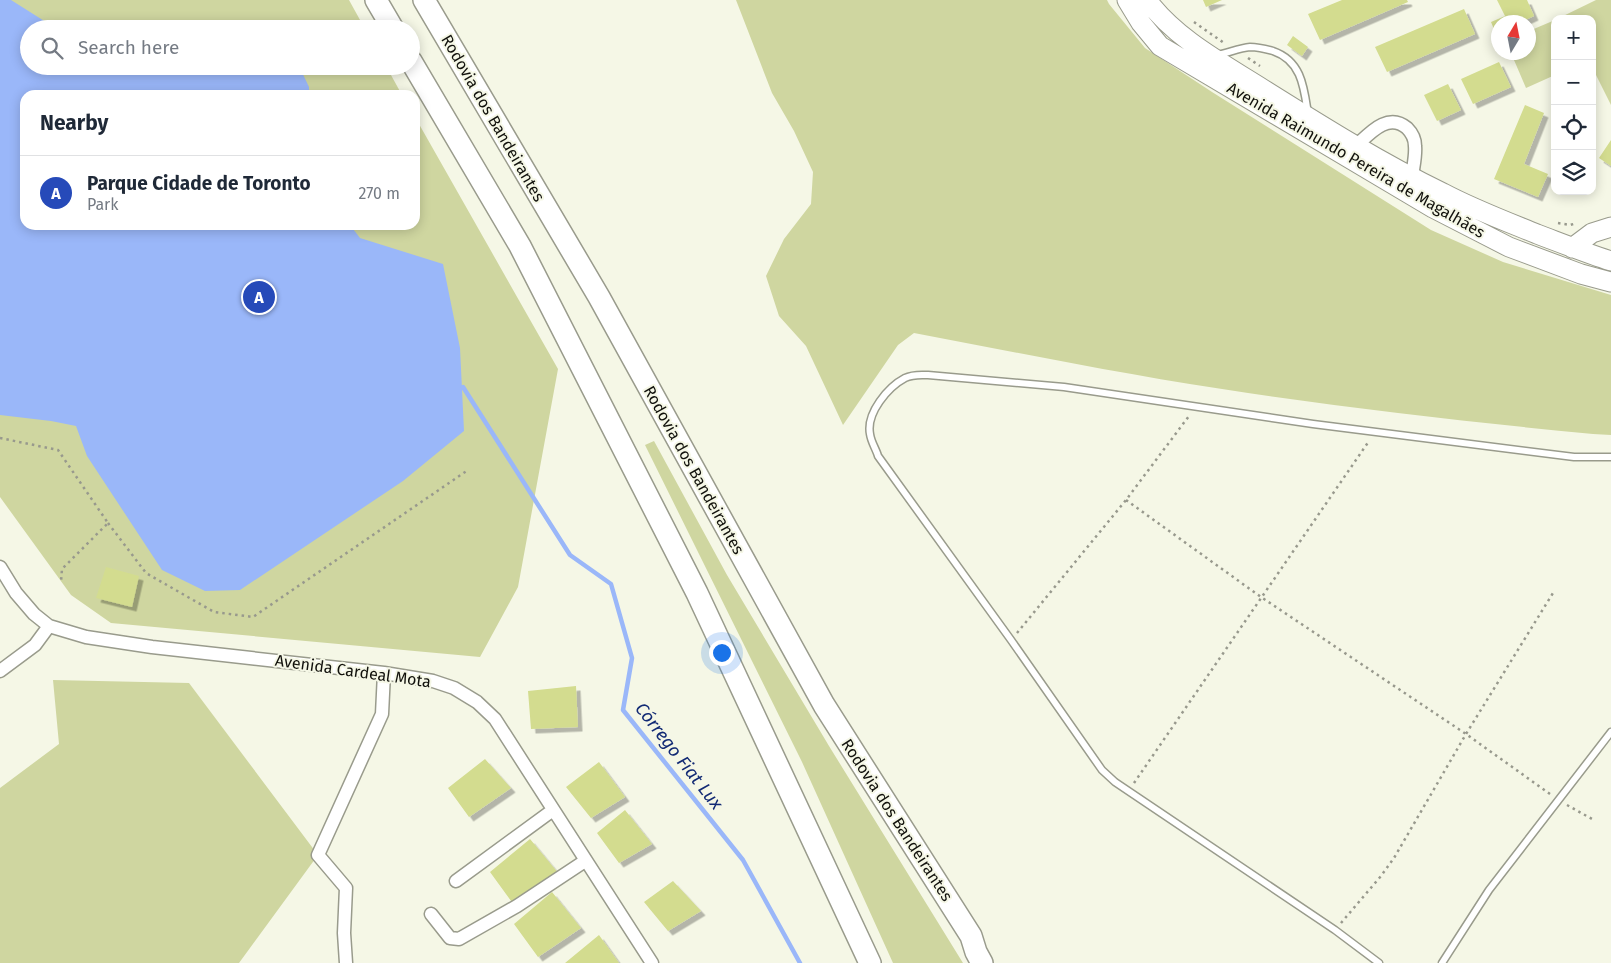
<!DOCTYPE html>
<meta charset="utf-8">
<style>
body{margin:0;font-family:"Fira Sans",sans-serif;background:#f2f2f3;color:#1f2937}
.controls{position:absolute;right:15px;top:15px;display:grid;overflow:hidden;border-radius:10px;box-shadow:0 2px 12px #0003}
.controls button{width:45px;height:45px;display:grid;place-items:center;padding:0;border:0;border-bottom:1px solid #e0e1e3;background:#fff;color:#1f2937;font:25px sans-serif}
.compass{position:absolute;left:1491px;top:15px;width:45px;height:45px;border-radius:50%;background:#fff;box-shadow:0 2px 12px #0003;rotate:10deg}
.you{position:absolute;left:721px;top:652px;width:18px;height:18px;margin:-12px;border:4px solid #fff;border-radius:50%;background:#1a73e8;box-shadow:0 0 0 8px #1a73e833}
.badge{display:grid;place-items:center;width:32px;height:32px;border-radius:50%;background:#264ab9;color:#fff;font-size:16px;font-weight:700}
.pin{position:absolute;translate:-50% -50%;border:2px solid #fff;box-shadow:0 1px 5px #0006}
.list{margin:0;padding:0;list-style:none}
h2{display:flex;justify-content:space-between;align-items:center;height:65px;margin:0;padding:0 20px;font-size:21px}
h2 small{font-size:16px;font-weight:400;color:#747a83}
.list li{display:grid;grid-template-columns:32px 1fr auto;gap:15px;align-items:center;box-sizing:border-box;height:75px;padding:0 20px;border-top:1px solid #e0e1e3}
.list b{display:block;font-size:19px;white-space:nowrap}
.list p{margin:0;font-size:16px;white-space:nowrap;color:#747a83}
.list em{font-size:16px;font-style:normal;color:#747a83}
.icon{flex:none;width:28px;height:28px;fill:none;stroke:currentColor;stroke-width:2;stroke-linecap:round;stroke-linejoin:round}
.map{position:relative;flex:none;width:1611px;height:963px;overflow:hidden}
.search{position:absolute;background:#fff;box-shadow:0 2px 12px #0003;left:20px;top:20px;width:400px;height:55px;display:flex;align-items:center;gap:12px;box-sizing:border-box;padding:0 18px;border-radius:28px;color:#747a83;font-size:19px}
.panel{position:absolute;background:#fff;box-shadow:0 2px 12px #0003;left:20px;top:90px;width:400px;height:140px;border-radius:15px}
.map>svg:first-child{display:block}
.green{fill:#cfd6a0}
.water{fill:#9ab7f9}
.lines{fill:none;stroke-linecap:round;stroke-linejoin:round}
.stream{stroke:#9ab7f9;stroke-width:4.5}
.building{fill:#d3dc8f;filter:url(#shadow)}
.lane-casing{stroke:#999b8c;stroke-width:9}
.street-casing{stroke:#999b8c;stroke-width:15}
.primary-casing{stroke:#999b8c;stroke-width:21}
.highway-casing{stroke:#999b8c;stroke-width:24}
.path{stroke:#98998d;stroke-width:2.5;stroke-dasharray:2.5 4;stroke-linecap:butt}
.lane{stroke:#fff;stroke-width:6}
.street{stroke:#fff;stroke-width:12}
.primary{stroke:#fff;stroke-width:19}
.highway{stroke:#fff;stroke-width:21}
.labels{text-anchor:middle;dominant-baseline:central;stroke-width:4;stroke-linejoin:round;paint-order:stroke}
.street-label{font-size:16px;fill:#11110c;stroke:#f5f7e6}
.water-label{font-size:18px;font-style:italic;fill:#122a74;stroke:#f5f7e6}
</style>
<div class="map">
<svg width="1611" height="963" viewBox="0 0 1611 963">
<defs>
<filter id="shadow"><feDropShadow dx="4.5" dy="4.5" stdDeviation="0" flood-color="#0004"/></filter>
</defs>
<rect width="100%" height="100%" fill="#f5f7e6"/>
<path class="green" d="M0,0H349L365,29H29V66H386L402,95H25V225H415V117L558,369L518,587L480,657L111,623L71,595L0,497Z
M736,0H1107L1109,4L1145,48L1212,92L1431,230L1503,262L1611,295V435L1593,434C1478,423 1363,410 1248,393C1136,377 1025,354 914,333L898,345L843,425L806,346L779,316L766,276L784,239L811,204L813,172L794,131L772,93Z
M1596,0H1611V105L1592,67V19H1557Z
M1555,20V75L1526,88L1511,53L1528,52L1529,31Z
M654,441L727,575L829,746L963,963H893L802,762L645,445Z
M53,680L189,683L318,855L239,963H0V788L59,744Z"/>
<path class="water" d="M0,0H11L57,29H29V66H299L309,87V95H25V225H350L360,238L443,264L460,348L464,431L403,481L240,590L205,591L162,570L87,456L76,426L51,421L0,415Z"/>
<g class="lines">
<path class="stream" d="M463,387L570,555L611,584L632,658L623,710L743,860L800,963"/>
</g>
<path class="building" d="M1203,0H1222L1206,7Z
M1342,0H1407L1408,2L1320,40L1308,14Z
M1497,0H1527L1534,16L1521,22H1498V33L1496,34L1491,22L1505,16Z
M1464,9L1475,34L1387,72L1375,47Z
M1293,36L1308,47L1302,56L1287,45Z
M1499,62L1511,87L1473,104L1461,79Z
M1448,84L1461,110L1437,121L1424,95Z
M1525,105L1544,113L1524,164L1548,174L1538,197L1494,179Z
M1611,140V166L1599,158Z
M106,567L139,576L132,607L96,598Z
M576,686L578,727L531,729L528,691Z
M485,759L511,788L469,817L448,788Z
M599,762L625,797L591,818L566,787Z
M625,810L652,844L619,863L597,833Z
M530,839L559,874L514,905L490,872Z
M673,881L701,911L668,931L644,902Z
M552,892L581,928L538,957L514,924Z
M599,935L619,963H565Z"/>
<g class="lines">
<g class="lane-casing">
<path id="lane" d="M1217,55C1228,53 1239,48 1250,47C1258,47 1266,49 1273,51C1302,61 1304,88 1308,114
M1379,963L1335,930L1115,782L1102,770L1011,640L878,456C876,449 871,442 870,434C866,413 888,387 905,378C913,374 920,375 928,375L1064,387L1313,424L1574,457H1611
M1442,963L1489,890L1611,732"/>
</g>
<g class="street-casing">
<path id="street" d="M1357,145C1370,133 1388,112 1407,128C1412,133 1415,139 1415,146C1416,156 1413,167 1412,177
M0,567L16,593L34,614L49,626L86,637L152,647L384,673L433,681L454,688L477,702L495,719L652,963
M0,671L35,645L49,626
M456,881L553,810
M431,914L450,938L459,939L517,906L585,861
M346,963L344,933L346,888L318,855L382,714L384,673"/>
</g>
<g class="primary-casing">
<path id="primary" d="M1127,0L1141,23L1160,46L1433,208L1509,247L1581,274L1611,282
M1147,0C1176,39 1222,63 1263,89C1322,126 1381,163 1443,193C1473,209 1505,221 1537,234C1561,243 1586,253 1611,261
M1572,248L1592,233L1611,227"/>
</g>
<g class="highway-casing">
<path id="highway" d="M376,0L393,29
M424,0L599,297L824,705L971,936L976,952L982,963
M411,61L520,246L697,593L870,963"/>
</g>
<path class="path" d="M1194,22L1224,43
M1248,58L1260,66
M1558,223L1570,225L1577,223
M0,438L58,450L108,523L62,569L61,582
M1126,500L1261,597L1466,734L1550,794
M108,523L146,573L214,612L253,617L468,470
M1017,633L1126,500L1189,416
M1134,783L1369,441
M1567,805L1592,819
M1341,923L1381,876L1394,858L1466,734L1553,593"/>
<use href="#lane" class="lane"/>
<use href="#street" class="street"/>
<use href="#primary" class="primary"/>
<use href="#highway" class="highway"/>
</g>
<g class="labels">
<g class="street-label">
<text transform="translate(493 118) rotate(60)">Rodovia dos Bandeirantes</text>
<text transform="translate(1356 160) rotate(30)">Avenida Raimundo Pereira de Magalhães</text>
<text transform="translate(694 470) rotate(61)">Rodovia dos Bandeirantes</text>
<text transform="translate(353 671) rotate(8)">Avenida Cardeal Mota</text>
<text transform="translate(897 820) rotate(57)">Rodovia dos Bandeirantes</text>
</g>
<g class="water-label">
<text transform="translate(679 756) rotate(52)">Córrego Fiat Lux</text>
</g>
</g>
</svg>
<div class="controls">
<button>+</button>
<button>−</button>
<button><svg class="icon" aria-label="locate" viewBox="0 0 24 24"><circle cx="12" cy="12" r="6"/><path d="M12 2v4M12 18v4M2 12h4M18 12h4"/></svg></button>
<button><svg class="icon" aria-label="layers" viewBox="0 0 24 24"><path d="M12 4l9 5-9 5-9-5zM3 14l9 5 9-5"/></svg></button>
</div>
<svg class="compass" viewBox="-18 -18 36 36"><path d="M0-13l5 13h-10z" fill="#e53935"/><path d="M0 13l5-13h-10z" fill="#747a83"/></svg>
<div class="you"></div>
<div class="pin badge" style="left:259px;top:297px">A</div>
<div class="search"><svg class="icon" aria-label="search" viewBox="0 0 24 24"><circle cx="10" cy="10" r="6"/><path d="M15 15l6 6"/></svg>Search here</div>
<section class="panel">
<h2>Nearby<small></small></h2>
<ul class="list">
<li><span class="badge">A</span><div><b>Parque Cidade de Toronto</b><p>Park</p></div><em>270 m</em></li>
</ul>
</section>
</div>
